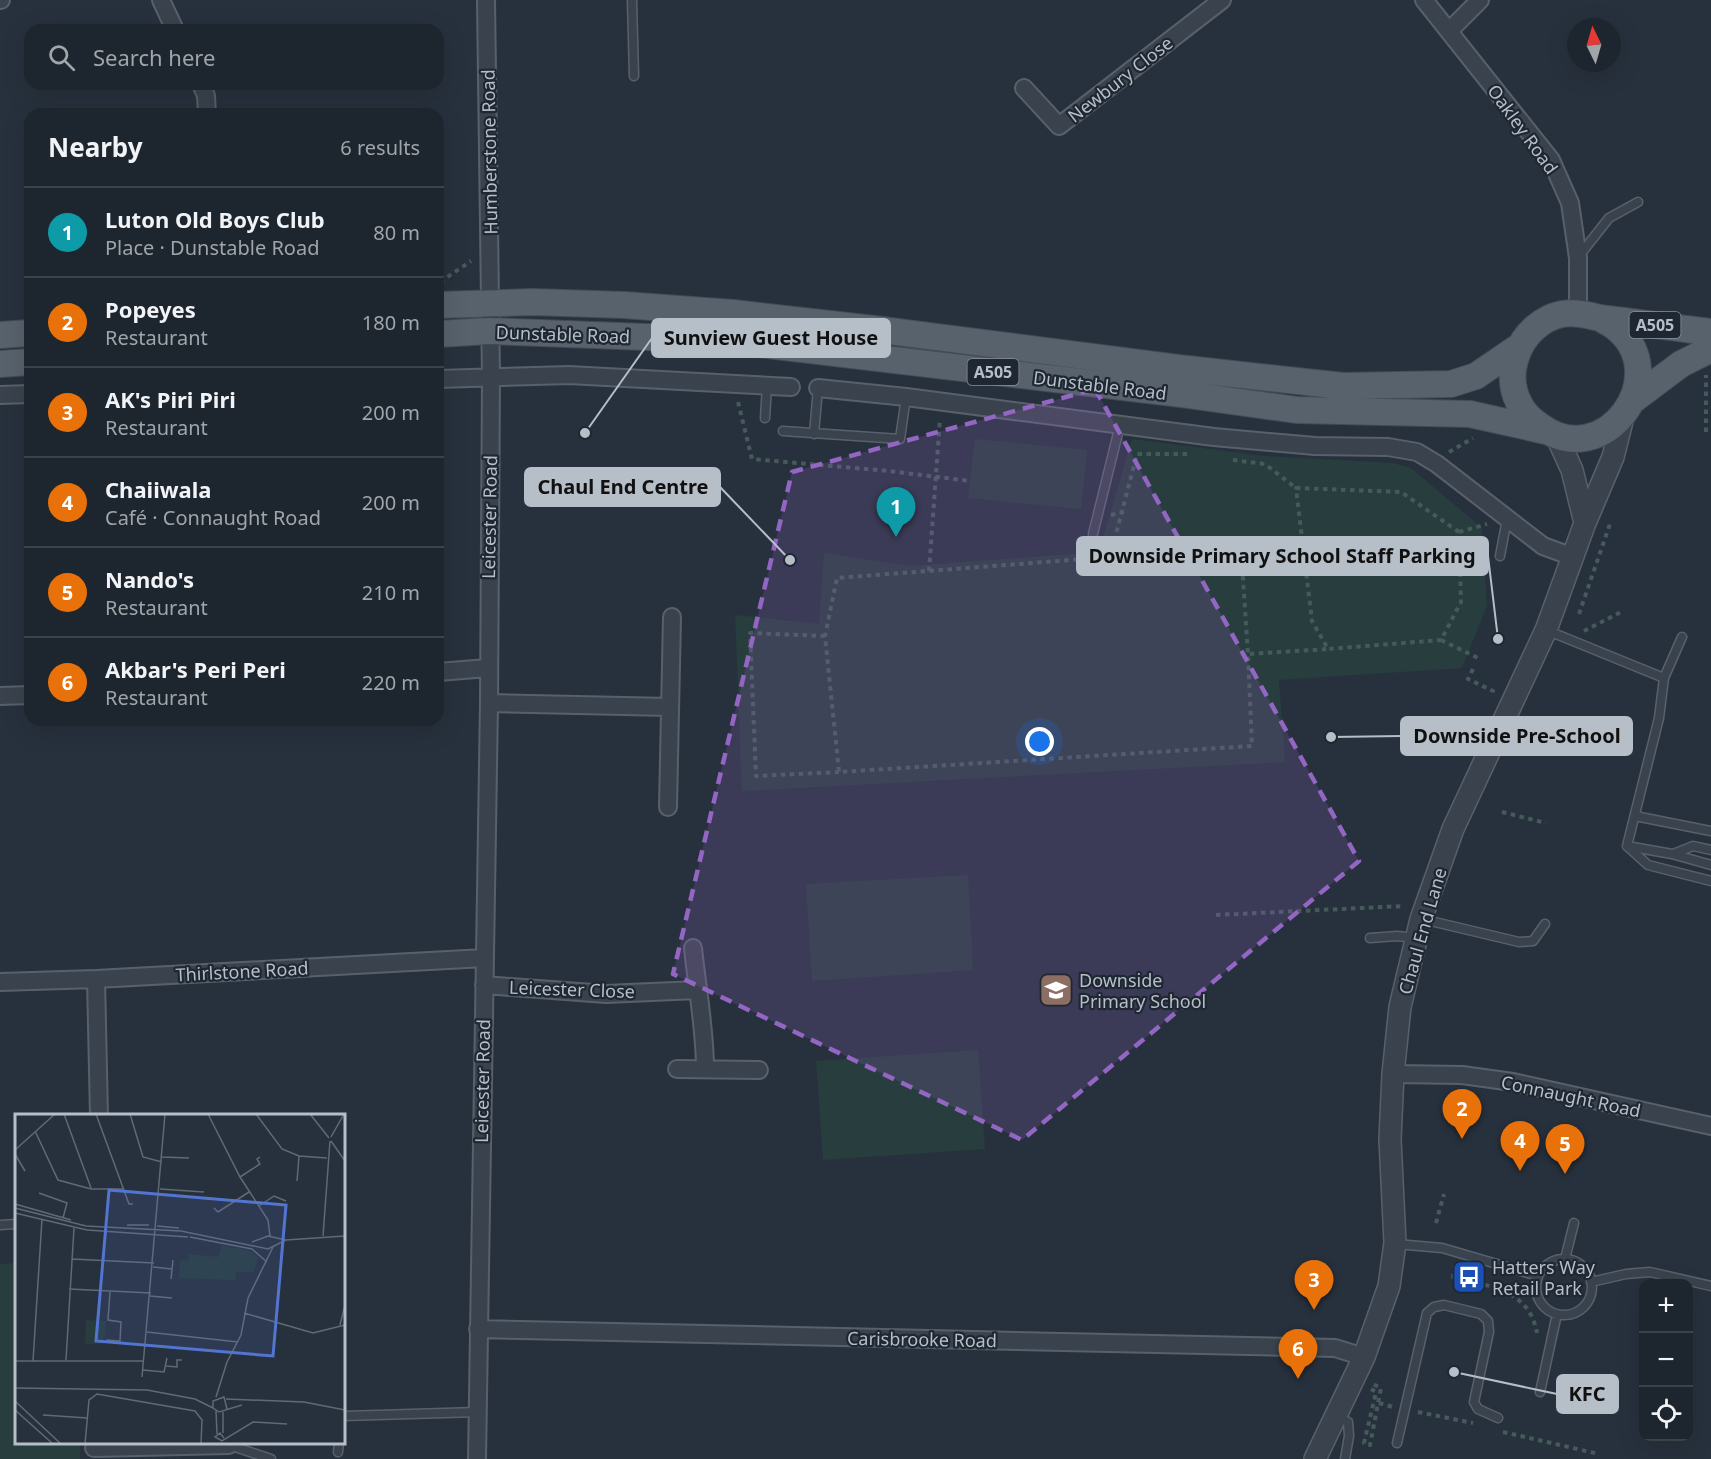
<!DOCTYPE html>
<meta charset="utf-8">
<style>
body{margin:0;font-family:"Noto Sans",sans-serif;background:#252d36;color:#f1f3f6}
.controls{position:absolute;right:18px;bottom:18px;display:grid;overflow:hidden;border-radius:12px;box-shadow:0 6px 24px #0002}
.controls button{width:54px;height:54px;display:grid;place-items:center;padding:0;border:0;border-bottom:2px solid #3b424a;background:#1d252e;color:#f1f3f6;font:30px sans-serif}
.compass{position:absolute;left:1567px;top:18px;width:54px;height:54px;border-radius:50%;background:#1d252e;box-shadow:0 6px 24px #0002;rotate:355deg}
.you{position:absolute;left:1040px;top:742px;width:21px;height:21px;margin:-15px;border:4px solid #fff;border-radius:50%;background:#1a73e8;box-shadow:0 0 0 9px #1a73e833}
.badge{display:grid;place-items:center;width:39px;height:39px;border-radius:50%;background:#93bcf0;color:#fff;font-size:20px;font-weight:700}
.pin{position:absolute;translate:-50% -50px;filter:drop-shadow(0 2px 3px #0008)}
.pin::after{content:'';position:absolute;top:32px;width:21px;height:18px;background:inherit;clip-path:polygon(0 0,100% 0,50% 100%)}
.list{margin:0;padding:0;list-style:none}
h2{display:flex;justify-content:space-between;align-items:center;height:78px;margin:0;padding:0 24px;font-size:26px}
h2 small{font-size:20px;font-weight:400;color:#a0a5aa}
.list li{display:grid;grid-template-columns:39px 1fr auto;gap:18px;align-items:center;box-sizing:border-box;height:90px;padding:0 24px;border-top:2px solid #3b424a}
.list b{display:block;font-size:22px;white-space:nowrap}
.list p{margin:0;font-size:20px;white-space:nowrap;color:#a0a5aa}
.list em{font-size:20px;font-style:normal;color:#a0a5aa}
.icon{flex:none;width:33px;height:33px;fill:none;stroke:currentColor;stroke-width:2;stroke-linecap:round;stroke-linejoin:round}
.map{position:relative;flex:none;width:1711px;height:1459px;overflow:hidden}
.search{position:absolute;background:#1d252e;box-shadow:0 6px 24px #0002;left:24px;top:24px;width:420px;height:66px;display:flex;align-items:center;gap:15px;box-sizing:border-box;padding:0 21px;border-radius:18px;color:#a0a5aa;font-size:22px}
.panel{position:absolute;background:#1d252e;box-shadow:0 6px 24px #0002;left:24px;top:108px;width:420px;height:618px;border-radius:18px}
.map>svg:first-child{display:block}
.green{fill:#283d3e}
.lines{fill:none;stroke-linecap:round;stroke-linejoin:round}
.service-casing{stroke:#58616b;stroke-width:11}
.minor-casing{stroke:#58616b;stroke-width:20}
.tertiary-casing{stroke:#58616b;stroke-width:24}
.primary-casing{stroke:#434c56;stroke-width:28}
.path{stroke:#465a5b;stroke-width:4;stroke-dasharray:4.5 4.5;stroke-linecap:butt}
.service{stroke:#3a434d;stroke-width:8}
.minor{stroke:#3a434d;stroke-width:16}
.tertiary{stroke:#3a434d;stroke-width:21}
.primary{stroke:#58626d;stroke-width:26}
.marked{fill:#9366c3;fill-opacity:0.2;stroke:#9366c3;stroke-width:4.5;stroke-dasharray:12 8;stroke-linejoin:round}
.labels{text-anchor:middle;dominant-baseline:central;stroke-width:4.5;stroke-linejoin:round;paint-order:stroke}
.shield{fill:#1f2832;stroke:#89919b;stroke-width:1.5}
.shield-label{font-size:16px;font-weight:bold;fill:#b6bec8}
.street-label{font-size:18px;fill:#b6bec8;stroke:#1f2832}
.poi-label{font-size:18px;fill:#b6bec8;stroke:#1f2832;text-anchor:start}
.inset-road{fill:none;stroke:#606975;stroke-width:1.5}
.view{fill:#5375d2;fill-opacity:0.15;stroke:#5375d2;stroke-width:3}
.inset-edge{fill:none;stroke:#b6bec8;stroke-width:3}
.leader{fill:none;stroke:#b6bec8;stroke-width:2}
.callout-dot{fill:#b6bec8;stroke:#1f2832;stroke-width:2}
.callout{fill:#b6bec8;stroke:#b6bec8;stroke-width:2}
.callout-label{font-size:20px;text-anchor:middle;font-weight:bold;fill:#111}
</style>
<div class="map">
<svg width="1711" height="1459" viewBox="0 0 1711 1459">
<rect width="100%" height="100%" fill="#27313d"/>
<path class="green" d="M975,439L1087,450L1081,509L968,498Z
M1132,439L1264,456L1393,463L1411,468L1482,528L1487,606L1462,668L1279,680L1285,762L742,791L735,615L819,624L824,553L910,566L1099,552Z
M968,875L973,970L812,981L806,884Z
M978,1050L985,1149L823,1160L816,1061Z
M16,1263V1442L80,1443V1459H0V1264Z"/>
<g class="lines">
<g class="service-casing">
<path id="service" d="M632,0L634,76
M1579,256L1609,218L1638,202
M765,418L767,386
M783,431L900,439L906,397
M814,434L818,388
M1093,534L1120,425
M1500,556L1507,519
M1546,630L1664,678
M1635,816L1711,831
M1627,846L1659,718L1664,678L1682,637
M1627,846L1648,865L1711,881
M1627,846L1672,854L1711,865
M1673,854L1693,846L1711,850
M1422,919L1519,942L1533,941L1545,924
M1370,938L1397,936L1415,938
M0,1225L16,1224
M1396,1244L1442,1248L1538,1276
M1565,1259L1574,1223
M1536 1287a28 28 0 1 1 56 0a28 28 0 1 1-56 0Z
M1591,1282L1626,1274L1650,1272L1711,1286
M1540,1392L1557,1314
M344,1416L478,1412
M1335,1416L1348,1422L1349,1436L1345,1459
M1397,1443L1427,1313L1434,1307L1444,1305L1481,1314L1488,1321L1489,1332L1474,1402L1478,1409L1498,1418
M229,1445L271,1459
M338,1452L339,1442"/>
</g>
<g class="minor-casing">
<path id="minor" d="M0,0H1
M161,0L175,30
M1424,0L1551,160L1570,203L1578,258V313
M1449,31L1480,0
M201,84L206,96L207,114
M1024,88L1059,126L1222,0
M438,379L569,375L791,387
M818,388L906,397L1214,437L1315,446L1388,447L1417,452L1437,464L1543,546L1573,557
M0,395L30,394
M438,672L488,668
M0,696L30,695
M489,703L670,707
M668,807L672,617
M693,948C697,988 705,1028 705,1069
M96,979L99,1116
M0,982L96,979L485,958
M484,985L606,994L697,990
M677,1069L759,1070
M1393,1074L1462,1075L1513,1082L1711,1126
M478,1329L1335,1348L1364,1357
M94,1448L229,1445V1442
M477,1459L489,703L491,377L486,0"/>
</g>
<g class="tertiary-casing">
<path id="tertiary" d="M1556,435L1572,470L1585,523
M1315,1459L1364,1357L1389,1286L1395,1243L1390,1139L1393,1074L1400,1007L1421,919L1453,829L1546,630L1585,523L1613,457L1623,417"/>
</g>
<g class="primary-casing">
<path id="primary" d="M438,305L533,302L624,305L733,313L874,329L1178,368L1343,386L1451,384L1476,376L1520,346
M1600,318C1605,321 1611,324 1615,327C1676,375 1604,474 1540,426C1531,420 1523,412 1519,403C1511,388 1511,370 1517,354C1524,334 1542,318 1562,314C1579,311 1591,317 1607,319C1642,323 1676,328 1711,332
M438,334L489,331L724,340L1182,394L1297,410L1470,414L1546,431
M0,335L30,333
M0,364L30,362
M1633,400L1681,364L1711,349"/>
</g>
<path class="path" d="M440,282L471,261
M738,402L752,459L889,471L970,481
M1706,432V375
M1449,452L1473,438
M1187,454H1137L1110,557L837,578L825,636L839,772L1252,746L1248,654L1328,649
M1233,460L1265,464L1296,488
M1296,488L1401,492L1459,532L1461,602L1441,640L1328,649L1312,621Z
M1111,515L1126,511
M1459,532L1487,524
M1241,549L1248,654
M1110,557L1302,544
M929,571L940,419
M1579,614L1611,521
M1584,631L1621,612
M825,636L750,633L756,776L839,772
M1441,640L1478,658
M1473,669L1468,679L1493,691V693
M1424,740L1467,755
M1502,812L1546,823
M1216,915L1404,906
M1436,1223L1444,1194
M1455,1265L1453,1277C1490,1287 1529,1289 1537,1333
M1371,1389L1376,1392L1364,1443L1370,1445L1381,1388L1373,1384
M1379,1403L1393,1407
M1418,1412L1473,1423
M1503,1432L1599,1454"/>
<use href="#service" class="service"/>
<use href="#minor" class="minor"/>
<use href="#tertiary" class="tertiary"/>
<use href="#primary" class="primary"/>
</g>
<path class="marked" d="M1095,389L1359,861L1022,1140L673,974L792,472Z"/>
<defs>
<g id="school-square" transform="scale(1.725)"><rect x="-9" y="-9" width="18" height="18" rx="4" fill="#8d6e63" stroke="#1f2832"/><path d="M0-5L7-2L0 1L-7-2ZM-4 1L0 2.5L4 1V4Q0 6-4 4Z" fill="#fff"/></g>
<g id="bus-square" transform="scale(1.725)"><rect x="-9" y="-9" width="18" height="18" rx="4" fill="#1a4fb4" stroke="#1f2832"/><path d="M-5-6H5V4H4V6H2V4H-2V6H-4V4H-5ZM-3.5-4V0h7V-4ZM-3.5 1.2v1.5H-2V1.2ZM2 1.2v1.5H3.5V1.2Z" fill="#fff"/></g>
</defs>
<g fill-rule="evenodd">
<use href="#school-square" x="1056" y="990"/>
<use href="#bus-square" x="1469" y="1277"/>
</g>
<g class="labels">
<g class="shield">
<rect x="1629.5" y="312" width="51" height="26" rx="4.5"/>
<rect x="967.5" y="359" width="51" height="26" rx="4.5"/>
</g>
<g class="shield-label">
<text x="1655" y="325">A505</text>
<text x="993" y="372">A505</text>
</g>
<g class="street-label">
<text transform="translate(1120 79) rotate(-38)">Newbury Close</text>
<text transform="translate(1523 129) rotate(54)">Oakley Road</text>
<text transform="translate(489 152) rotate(-91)">Humberstone Road</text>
<text transform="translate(563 334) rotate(2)">Dunstable Road</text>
<text transform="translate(1100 385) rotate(7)">Dunstable Road</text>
<text transform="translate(489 517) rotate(-89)">Leicester Road</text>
<text transform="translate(1422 931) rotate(-74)">Chaul End Lane</text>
<text transform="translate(242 971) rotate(-3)">Thirlstone Road</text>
<text transform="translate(572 989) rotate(2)">Leicester Close</text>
<text transform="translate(482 1081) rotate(-89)">Leicester Road</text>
<text transform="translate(1571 1096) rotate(12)">Connaught Road</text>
<text transform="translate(922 1339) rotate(1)">Carisbrooke Road</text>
</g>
<g class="poi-label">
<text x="1079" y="980">Downside<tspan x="1079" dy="21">Primary School</tspan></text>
<text x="1492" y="1267">Hatters Way<tspan x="1492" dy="21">Retail Park</tspan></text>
</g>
</g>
<g transform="translate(15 1114)">
<rect width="330" height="330" fill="#27313d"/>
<path d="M207,131L236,137L243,144L239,158H221L220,166L164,164L165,146L173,147L174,140L203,143ZM71,206L91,207L89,230H70Z" fill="#283d3e"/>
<path class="inset-road" d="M49,0L76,74M81,0L114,90H118M115,0L128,43L147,48M193,0L225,63L253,106L255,122M241,0L267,35L284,42L312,44M295,0L314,24M20,17L43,66L76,75H109M316,23L329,0M316,27L330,47M0,36L40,0M0,40L10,57M147,43L174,44M225,63L245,50L242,45L245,43M282,67L284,42M145,75L189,78M24,79L52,89L48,104M0,90L56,106M244,92L259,82L271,87M0,94L71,112L166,117L253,135L271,126L330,122M199,94L203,98L234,78M0,99L72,116L173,123M112,111H134M142,112L164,114M308,122L315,27M175,123L237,135L252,148M237,128L253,122L271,126M57,145L139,149M138,153L157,155M156,165L158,146M54,175L136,179M135,182L157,184M229,199L298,219L330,211M325,211L330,191M132,218L223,228M91,226L105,227L106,208L93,206L95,178M51,246L59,114M0,247H129M18,247L27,105M151,252L162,253V246H167M128,256L149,258L152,244M127,263L150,0M0,274L132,276L180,285L198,294M201,283L212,248L226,221L233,184L258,133M211,285L289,288L330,296M0,287L46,330M212,295L209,283L198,287V294L204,298L227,291M0,296L38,330M201,297L202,320M28,301L72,304M208,319V298M209,324L205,319L200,323L207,327L238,308L272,310M70,330L74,286L82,280L180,297L187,306L186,330"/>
<path class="view" d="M94,76L271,91L258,242L81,227Z"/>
<rect width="330" height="330" class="inset-edge"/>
</g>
<path class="leader" d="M585 433L652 338M790 560L720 487M1498 639L1488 556M1331 737L1401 736M1454 1372L1557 1394"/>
<g class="callout-dot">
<circle cx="585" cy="433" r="6"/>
<circle cx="790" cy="560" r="6"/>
<circle cx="1498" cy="639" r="6"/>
<circle cx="1331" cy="737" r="6"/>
<circle cx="1454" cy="1372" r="6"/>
</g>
<g class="callout">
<rect x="652" y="319" width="238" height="38" rx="6"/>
<rect x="525" y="468" width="195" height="38" rx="6"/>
<rect x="1077" y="537" width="411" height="38" rx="6"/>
<rect x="1401" y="717" width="231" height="38" rx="6"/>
<rect x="1557" y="1375" width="61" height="38" rx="6"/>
</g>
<g class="callout-label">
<text x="771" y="345">Sunview Guest House</text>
<text x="623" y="494">Chaul End Centre</text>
<text x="1282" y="563">Downside Primary School Staff Parking</text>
<text x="1517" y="743">Downside Pre-School</text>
<text x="1587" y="1401">KFC</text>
</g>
</svg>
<div class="controls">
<button>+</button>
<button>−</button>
<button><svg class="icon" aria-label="locate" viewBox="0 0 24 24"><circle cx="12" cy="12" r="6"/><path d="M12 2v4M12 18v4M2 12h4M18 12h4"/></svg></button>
</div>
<svg class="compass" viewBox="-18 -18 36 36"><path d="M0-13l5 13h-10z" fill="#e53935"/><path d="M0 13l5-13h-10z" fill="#a0a5aa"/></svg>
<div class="you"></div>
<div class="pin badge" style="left:896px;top:537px;background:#0f9aa8">1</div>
<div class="pin badge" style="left:1462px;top:1139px;background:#e8710a">2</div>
<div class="pin badge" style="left:1314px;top:1310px;background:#e8710a">3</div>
<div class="pin badge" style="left:1520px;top:1171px;background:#e8710a">4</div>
<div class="pin badge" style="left:1565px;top:1174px;background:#e8710a">5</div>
<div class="pin badge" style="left:1298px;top:1379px;background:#e8710a">6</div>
<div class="search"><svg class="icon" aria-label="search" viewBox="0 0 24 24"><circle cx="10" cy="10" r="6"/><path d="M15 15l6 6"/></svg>Search here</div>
<section class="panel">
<h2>Nearby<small>6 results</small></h2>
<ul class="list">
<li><span class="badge" style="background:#0f9aa8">1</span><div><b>Luton Old Boys Club</b><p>Place · Dunstable Road</p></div><em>80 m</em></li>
<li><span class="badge" style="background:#e8710a">2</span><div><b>Popeyes</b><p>Restaurant</p></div><em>180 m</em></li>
<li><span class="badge" style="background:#e8710a">3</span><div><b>AK's Piri Piri</b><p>Restaurant</p></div><em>200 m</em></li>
<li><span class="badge" style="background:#e8710a">4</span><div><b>Chaiiwala</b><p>Café · Connaught Road</p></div><em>200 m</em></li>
<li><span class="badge" style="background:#e8710a">5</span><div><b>Nando's</b><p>Restaurant</p></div><em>210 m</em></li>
<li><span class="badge" style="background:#e8710a">6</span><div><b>Akbar's Peri Peri</b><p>Restaurant</p></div><em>220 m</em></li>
</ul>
</section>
</div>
